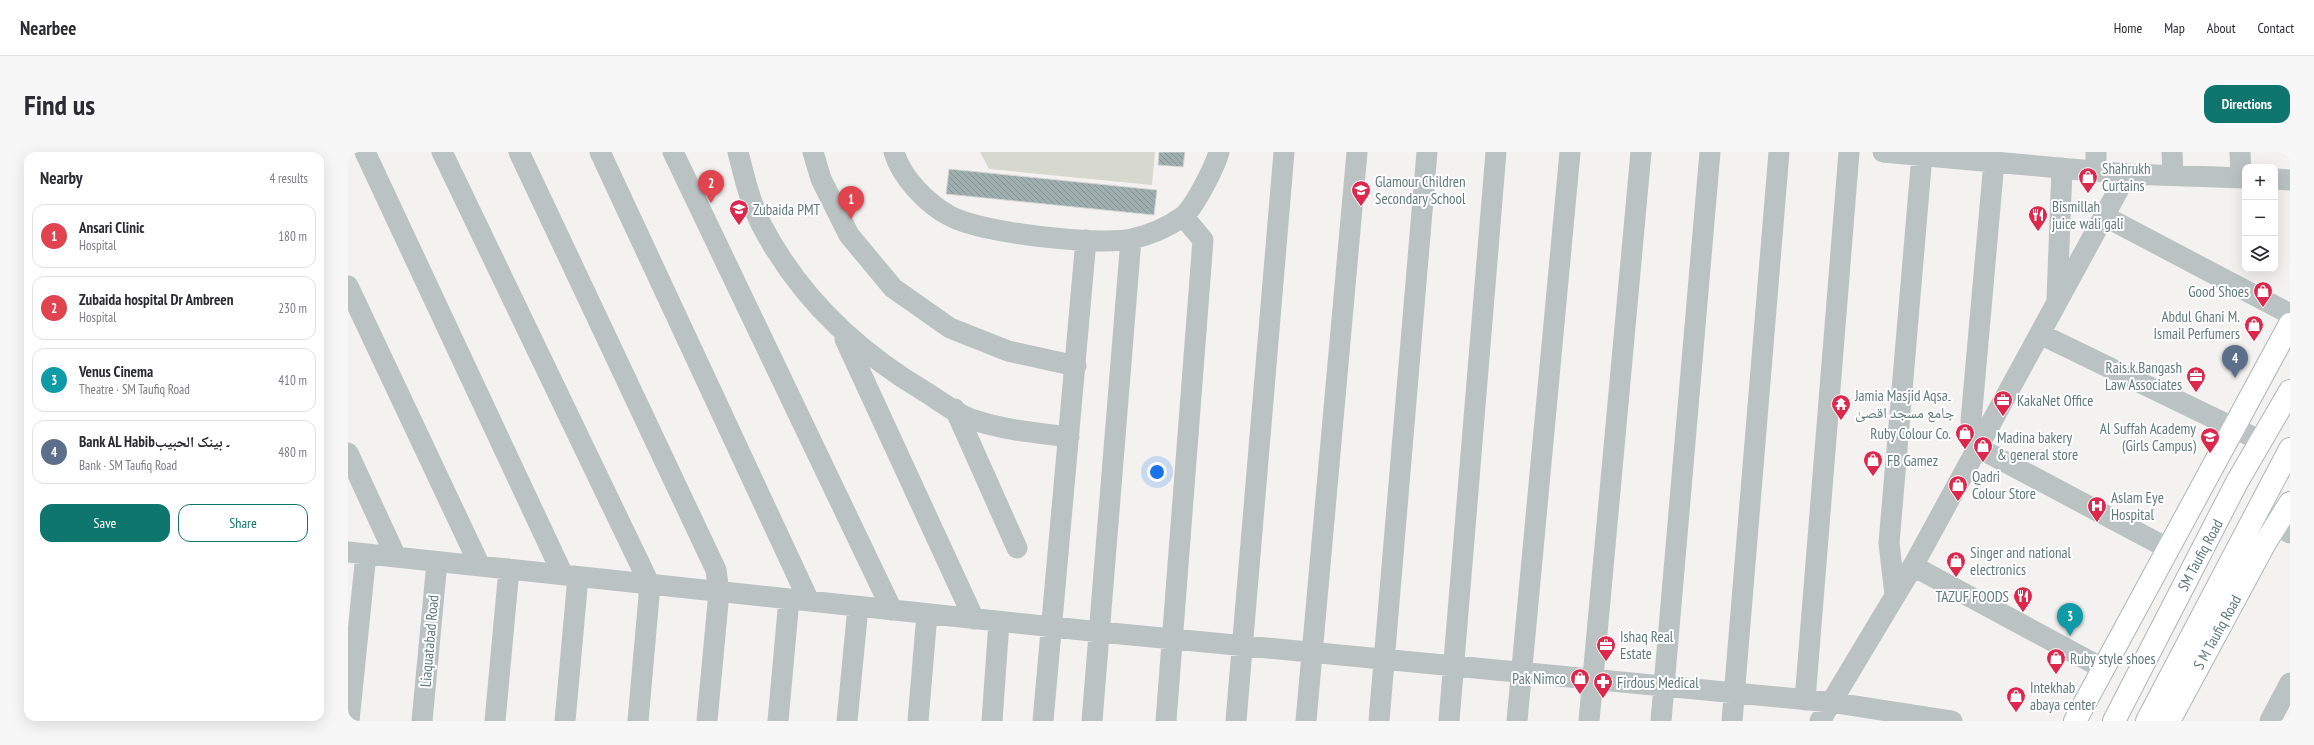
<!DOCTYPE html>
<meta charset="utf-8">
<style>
body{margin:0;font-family:"PT Sans Narrow","Noto Naskh Arabic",sans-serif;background:#f7f7f7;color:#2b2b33}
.controls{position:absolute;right:12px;top:12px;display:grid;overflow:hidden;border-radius:8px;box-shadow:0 4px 16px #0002}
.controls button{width:36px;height:36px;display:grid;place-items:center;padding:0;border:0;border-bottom:1px solid #e1e1e2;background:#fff;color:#2b2b33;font:20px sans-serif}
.you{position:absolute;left:809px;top:320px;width:14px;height:14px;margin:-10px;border:3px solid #fff;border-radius:50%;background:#1a73e8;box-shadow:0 0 0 6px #1a73e833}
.badge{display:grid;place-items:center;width:26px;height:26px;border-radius:50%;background:#0f766e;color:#fff;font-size:13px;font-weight:700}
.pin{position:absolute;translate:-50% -33px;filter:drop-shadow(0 1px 2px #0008)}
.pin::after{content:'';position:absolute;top:21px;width:14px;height:12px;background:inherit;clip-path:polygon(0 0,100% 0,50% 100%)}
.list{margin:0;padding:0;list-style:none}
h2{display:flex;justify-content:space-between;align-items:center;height:52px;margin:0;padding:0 16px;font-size:17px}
h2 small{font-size:13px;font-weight:400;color:#7c7c81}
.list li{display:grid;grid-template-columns:26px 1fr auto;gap:12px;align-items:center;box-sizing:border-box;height:64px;margin:0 8px 8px;padding:0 8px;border:1px solid #e1e1e2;border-radius:12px}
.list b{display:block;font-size:15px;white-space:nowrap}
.list p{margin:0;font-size:13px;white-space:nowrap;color:#7c7c81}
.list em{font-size:13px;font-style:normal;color:#7c7c81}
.actions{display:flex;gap:8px;padding:12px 16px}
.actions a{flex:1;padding:9px 0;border:1px solid #0f766e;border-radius:12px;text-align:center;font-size:14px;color:#0f766e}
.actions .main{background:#0f766e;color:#fff}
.icon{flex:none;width:22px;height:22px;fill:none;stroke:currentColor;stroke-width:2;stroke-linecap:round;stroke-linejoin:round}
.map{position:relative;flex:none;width:1942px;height:569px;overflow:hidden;border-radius:12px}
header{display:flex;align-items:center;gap:24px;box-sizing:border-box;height:56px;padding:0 20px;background:#fff;border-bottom:1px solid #e1e1e2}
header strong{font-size:19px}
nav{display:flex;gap:22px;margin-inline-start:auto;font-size:14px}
.intro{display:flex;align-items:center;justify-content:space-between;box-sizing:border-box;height:96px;padding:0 24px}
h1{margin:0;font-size:28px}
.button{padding:10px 18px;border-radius:12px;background:#0f766e;color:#fff;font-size:14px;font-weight:700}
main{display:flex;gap:24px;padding:0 24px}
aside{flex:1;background:#fff;border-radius:12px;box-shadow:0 4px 16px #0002}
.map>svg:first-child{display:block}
.garden{fill:#d7d9cf}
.building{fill:url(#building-back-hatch);stroke:#d5d4d3}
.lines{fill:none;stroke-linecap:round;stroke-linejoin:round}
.major-casing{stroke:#acb5b5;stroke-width:24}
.highway-casing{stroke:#aeb5b5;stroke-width:24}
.minor{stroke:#bac2c2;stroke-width:21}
.major{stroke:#fff;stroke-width:22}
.highway{stroke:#fff;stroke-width:22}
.labels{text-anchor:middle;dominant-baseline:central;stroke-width:4;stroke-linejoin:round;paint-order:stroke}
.poi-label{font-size:15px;fill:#607a7a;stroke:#fff;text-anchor:start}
.street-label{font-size:15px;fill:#607a7a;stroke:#fff}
</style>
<header>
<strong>Nearbee</strong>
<nav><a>Home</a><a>Map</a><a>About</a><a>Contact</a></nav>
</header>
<div class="intro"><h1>Find us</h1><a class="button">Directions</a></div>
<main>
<aside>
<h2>Nearby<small>4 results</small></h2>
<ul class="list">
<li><span class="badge" style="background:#e0444e">1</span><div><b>Ansari Clinic</b><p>Hospital</p></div><em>180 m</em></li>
<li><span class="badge" style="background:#e0444e">2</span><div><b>Zubaida hospital Dr Ambreen</b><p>Hospital</p></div><em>230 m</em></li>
<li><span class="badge" style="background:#0f9aa8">3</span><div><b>Venus Cinema</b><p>Theatre · SM Taufiq Road</p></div><em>410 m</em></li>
<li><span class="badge" style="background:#5c6f8a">4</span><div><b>Bank AL Habib۔ بینک الحبیب</b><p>Bank · SM Taufiq Road</p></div><em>480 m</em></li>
</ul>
<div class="actions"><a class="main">Save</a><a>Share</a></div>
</aside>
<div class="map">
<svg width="1942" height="569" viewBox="0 0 1942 569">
<defs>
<pattern id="building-back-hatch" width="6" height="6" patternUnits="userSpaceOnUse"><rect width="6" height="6" fill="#9faeae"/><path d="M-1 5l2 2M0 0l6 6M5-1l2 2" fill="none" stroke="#859393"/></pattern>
</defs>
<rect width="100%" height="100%" fill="#f4f2f0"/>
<path class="garden" d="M632,0H807L804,33L641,17Z"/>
<path class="building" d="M811,0H837L835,15L810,13Z
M601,17L809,38L806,63L598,42Z"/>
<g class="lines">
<g class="major-casing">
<path id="major" d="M1727,569L1942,172
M1821,569L1917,391L1942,351"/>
</g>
<g class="highway-casing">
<path id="highway" d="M1766,569L1889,330L1942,239
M1799,569L1942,297"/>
</g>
<path class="minor" d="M17,0L215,423
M94,0L302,433L290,569
M171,0L368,418L371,440L359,569
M252,0L461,449
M325,0L544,458
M390,0C396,24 402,50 413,72C450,143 507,198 576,239C591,248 609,263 626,268C656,278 690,281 721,285
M465,0L473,27L501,83L545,136L602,176L660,199L728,214
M546,0C553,25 579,52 602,64C633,81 750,94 784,87C801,83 820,75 834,65C846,57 867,14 871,0
M1535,0L1779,22L1897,26
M1748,0V19
M1824,0L1825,23
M1892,0L1893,26
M1646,10L1623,269L1629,295L1821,397
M1927,27L1942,28
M1756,64L1942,162
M0,134L132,414
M1709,147L1714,16
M1692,182L1913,289
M497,187L626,467
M607,257L669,396
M0,301L48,405
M1929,374L1942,381
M0,400L752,480L1482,550L1604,569
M1565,414L1756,517
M1547,443L1541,391L1574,3
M1457,548L1501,0
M1,569L18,402
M74,569L89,410
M147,569L161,417
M217,569L230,425
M430,569L441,447
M499,569L510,455
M570,569L579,462
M644,569L651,470
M695,569L738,88
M744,569L783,87
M818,569L855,88L835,64
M888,569L936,0
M958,569L1009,0
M1031,569L1079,0
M1101,569L1148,0
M1169,569L1222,0
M1241,569L1293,0
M1313,569L1362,0
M1384,569L1431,0
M1472,569L1565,414L1779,22
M1922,569L1942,531"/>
<use href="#major" class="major"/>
<use href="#highway" class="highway"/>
</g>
<defs>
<g id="shop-pin" transform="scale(1)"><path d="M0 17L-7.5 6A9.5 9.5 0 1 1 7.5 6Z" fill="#dc284d" stroke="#fff"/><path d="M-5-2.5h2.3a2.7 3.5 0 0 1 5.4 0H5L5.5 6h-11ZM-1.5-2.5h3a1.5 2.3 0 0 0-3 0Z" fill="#fff"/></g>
<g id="school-pin" transform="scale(1)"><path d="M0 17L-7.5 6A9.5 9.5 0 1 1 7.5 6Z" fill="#dc284d" stroke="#fff"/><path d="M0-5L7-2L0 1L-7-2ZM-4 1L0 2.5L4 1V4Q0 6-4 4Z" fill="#fff"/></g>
<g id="restaurant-pin" transform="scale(1)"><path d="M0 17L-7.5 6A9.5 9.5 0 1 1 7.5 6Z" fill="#dc284d" stroke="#fff"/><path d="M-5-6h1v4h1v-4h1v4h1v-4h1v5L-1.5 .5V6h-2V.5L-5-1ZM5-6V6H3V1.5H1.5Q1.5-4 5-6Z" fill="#fff"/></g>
<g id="office-pin" transform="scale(1)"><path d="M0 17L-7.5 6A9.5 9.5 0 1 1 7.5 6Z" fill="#dc284d" stroke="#fff"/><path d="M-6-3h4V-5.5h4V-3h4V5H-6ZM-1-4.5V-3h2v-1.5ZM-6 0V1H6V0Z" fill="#fff"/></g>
<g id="temple-pin" transform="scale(1)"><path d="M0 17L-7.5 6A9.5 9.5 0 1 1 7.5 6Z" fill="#dc284d" stroke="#fff"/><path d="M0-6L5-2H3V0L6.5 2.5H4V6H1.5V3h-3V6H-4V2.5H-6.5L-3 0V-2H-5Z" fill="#fff"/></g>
<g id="hospital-pin" transform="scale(1)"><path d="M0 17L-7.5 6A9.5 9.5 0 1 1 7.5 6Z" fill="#dc284d" stroke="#fff"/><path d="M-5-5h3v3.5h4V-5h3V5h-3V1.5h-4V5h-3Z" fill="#fff"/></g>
<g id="pharmacy-pin" transform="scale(1)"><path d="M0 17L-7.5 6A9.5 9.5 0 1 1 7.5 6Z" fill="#dc284d" stroke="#fff"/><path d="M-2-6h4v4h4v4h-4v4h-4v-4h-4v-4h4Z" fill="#fff"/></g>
</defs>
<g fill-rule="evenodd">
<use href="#shop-pin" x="1740" y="25"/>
<use href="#school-pin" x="1013" y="38"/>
<use href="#school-pin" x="391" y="57"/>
<use href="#restaurant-pin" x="1690" y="63"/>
<use href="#shop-pin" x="1915" y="139"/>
<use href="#shop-pin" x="1906" y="173"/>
<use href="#office-pin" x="1848" y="224"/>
<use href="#office-pin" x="1655" y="248"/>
<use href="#temple-pin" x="1493" y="252"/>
<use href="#shop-pin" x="1617" y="281"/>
<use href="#school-pin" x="1862" y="285"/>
<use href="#shop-pin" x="1635" y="294"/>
<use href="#shop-pin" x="1525" y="308"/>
<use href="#shop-pin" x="1610" y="333"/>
<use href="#hospital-pin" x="1749" y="354"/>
<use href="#shop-pin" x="1608" y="409"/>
<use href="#restaurant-pin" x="1675" y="444"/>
<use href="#office-pin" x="1258" y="493"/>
<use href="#shop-pin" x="1708" y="506"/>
<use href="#shop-pin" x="1232" y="526"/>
<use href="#pharmacy-pin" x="1255" y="530"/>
<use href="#shop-pin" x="1668" y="544"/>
</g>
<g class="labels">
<g class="poi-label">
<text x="1754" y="16">Shahrukh<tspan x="1754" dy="17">Curtains</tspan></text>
<text x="1027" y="29">Glamour Children<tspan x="1027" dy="17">Secondary School</tspan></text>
<text x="1704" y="54">Bismillah<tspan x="1704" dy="17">juice wali gali</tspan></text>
<text x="405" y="57">Zubaida PMT</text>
<text x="1901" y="139" text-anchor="end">Good Shoes</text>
<text x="1892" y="164" text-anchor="end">Abdul Ghani M.<tspan x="1892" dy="17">Ismail Perfumers</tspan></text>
<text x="1834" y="215" text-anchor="end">Rais.k.Bangash<tspan x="1834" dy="17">Law Associates</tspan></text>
<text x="1507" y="243">Jamia Masjid Aqsa۔<tspan x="1507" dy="17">جامع مسجد اقصیٰ</tspan></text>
<text x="1669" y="248">KakaNet Office</text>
<text x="1848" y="276" text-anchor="end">Al Suffah Academy<tspan x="1848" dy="17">(Girls Campus)</tspan></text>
<text x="1603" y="281" text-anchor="end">Ruby Colour Co.</text>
<text x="1649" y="285">Madina bakery<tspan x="1649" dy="17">&amp; general store</tspan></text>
<text x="1539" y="308">FB Gamez</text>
<text x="1624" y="324">Qadri<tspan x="1624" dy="17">Colour Store</tspan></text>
<text x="1763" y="345">Aslam Eye<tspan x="1763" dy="17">Hospital</tspan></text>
<text x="1622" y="400">Singer and national<tspan x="1622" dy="17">electronics</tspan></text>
<text x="1661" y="444" text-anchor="end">TAZUF FOODS</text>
<text x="1272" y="484">Ishaq Real<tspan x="1272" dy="17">Estate</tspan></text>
<text x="1722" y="506">Ruby style shoes</text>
<text x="1218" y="526" text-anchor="end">Pak Nimco</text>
<text x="1269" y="530">Firdous Medical</text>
<text x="1682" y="535">Intekhab<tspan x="1682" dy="17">abaya center</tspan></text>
</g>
<g class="street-label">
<text transform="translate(1852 403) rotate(-62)">SM Taufiq Road</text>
<text transform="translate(1869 480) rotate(-61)">S M Taufiq Road</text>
<text transform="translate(81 489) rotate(-85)">Liaquatabad Road</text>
</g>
</g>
</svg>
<div class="controls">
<button>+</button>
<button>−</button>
<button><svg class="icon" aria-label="layers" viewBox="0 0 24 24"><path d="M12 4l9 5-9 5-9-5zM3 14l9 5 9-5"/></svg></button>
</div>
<div class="you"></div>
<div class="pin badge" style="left:503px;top:67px;background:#e0444e">1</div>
<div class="pin badge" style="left:363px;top:51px;background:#e0444e">2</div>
<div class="pin badge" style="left:1722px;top:484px;background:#0f9aa8">3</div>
<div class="pin badge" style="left:1887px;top:226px;background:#5c6f8a">4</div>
</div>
</main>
